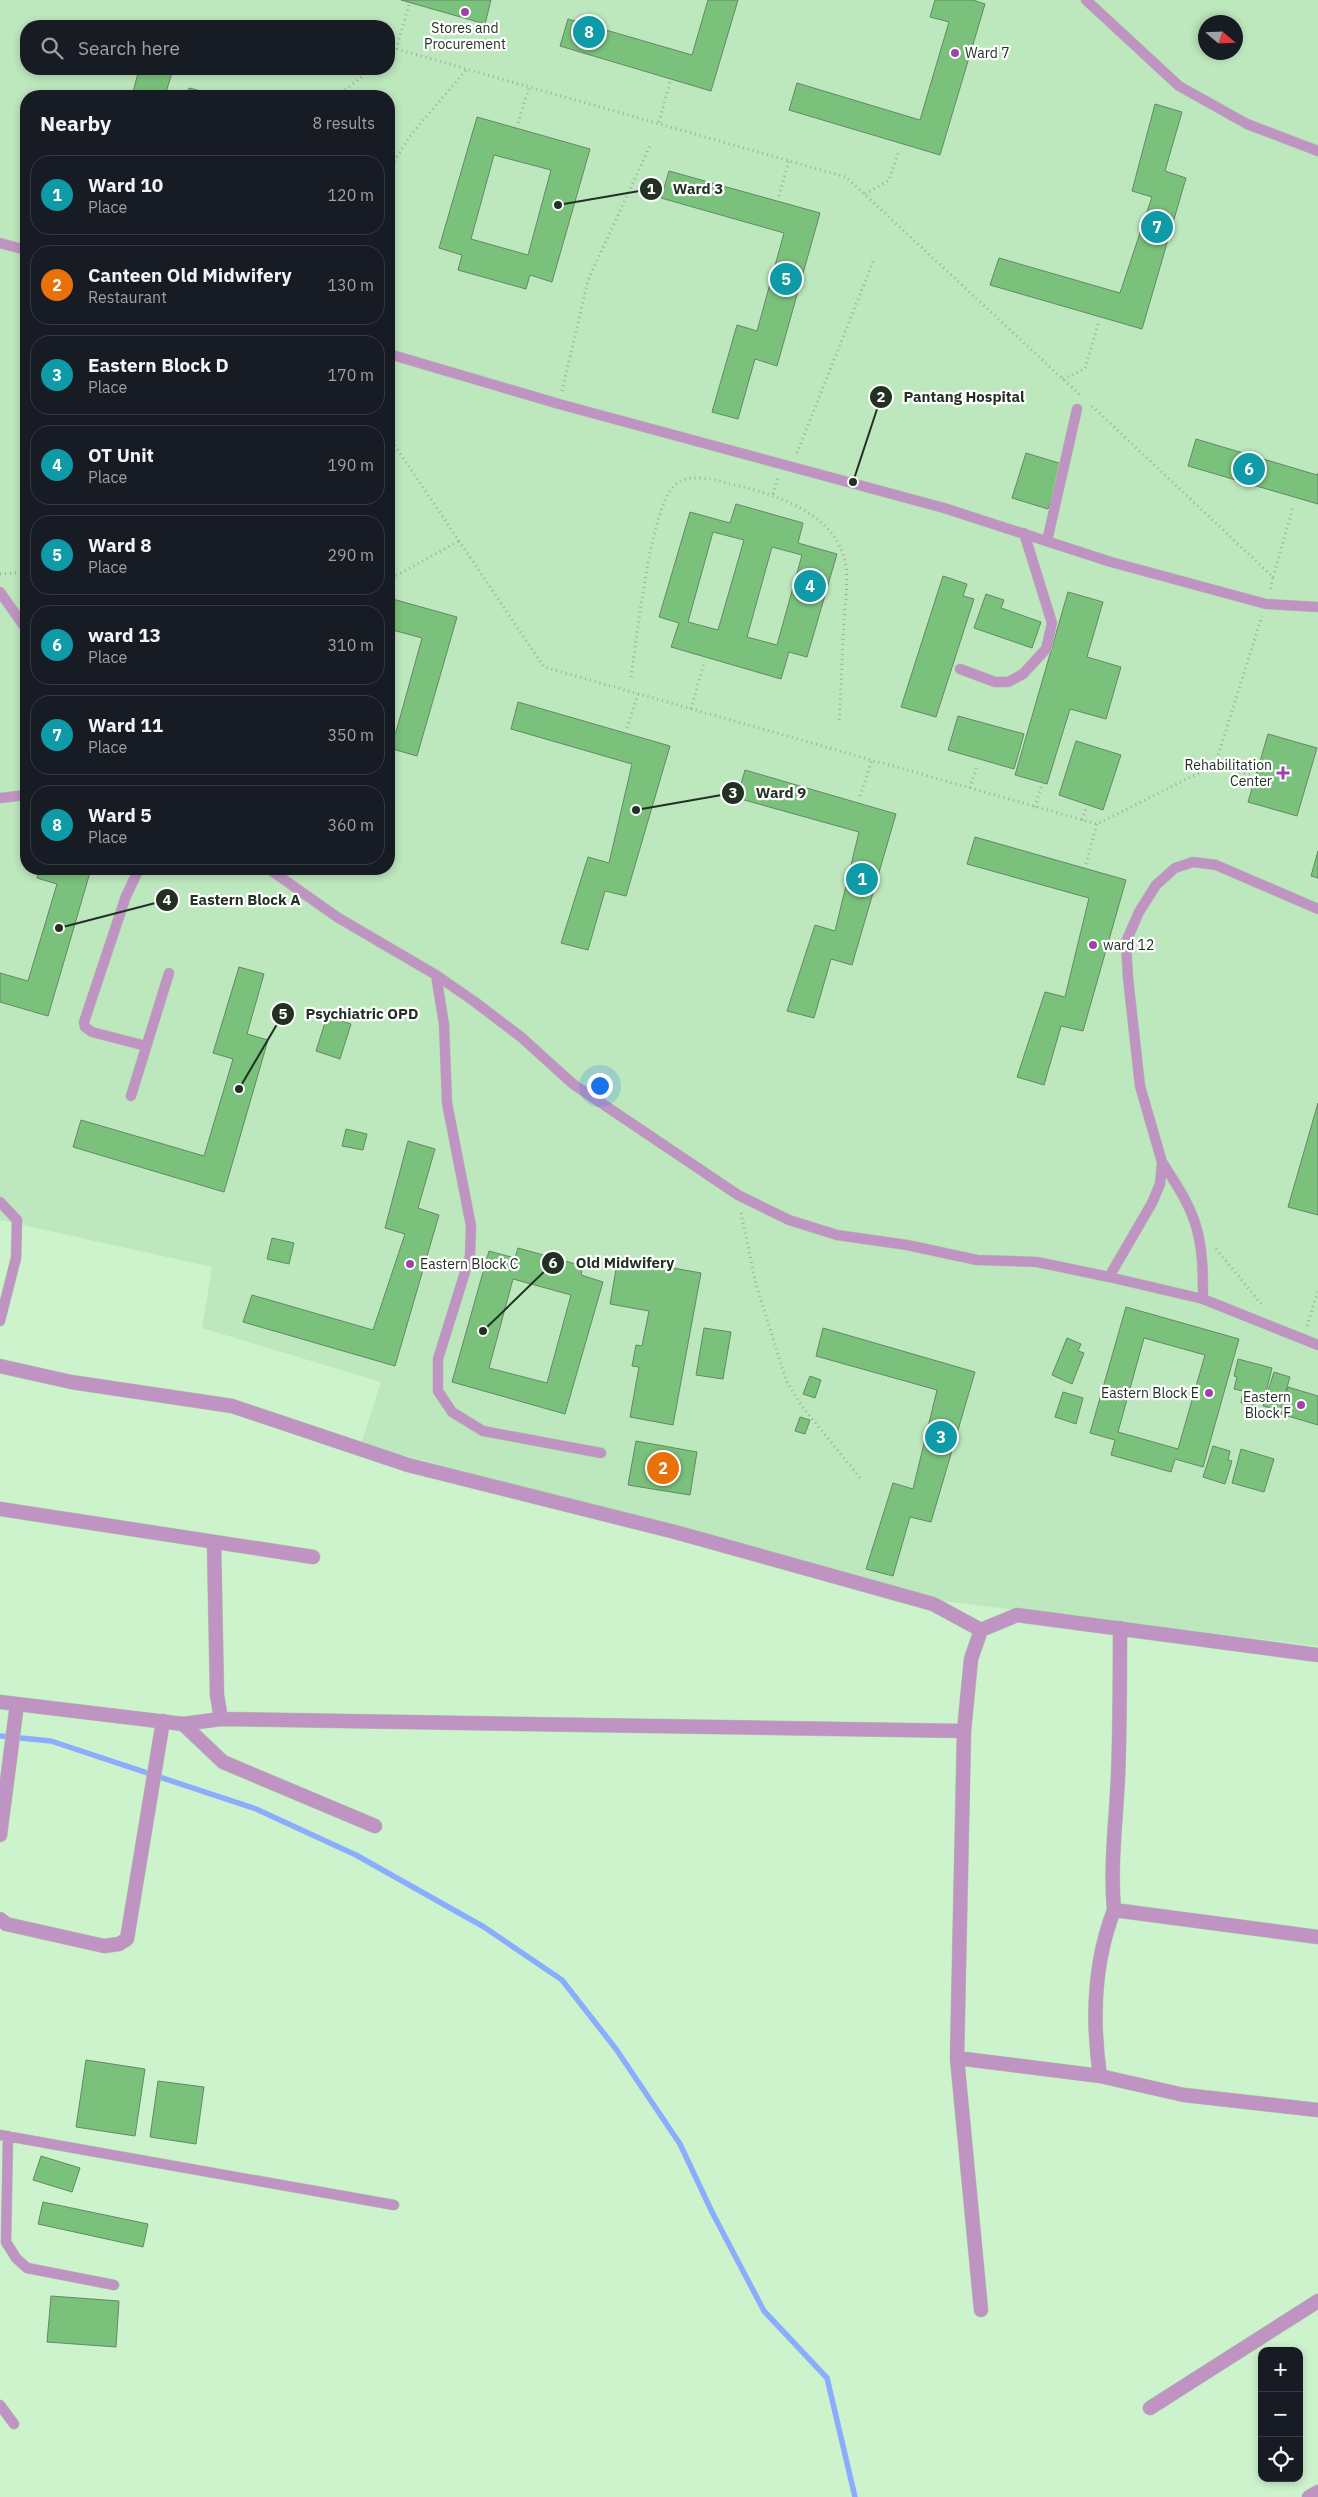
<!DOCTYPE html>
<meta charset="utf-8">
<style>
body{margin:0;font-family:"IBM Plex Sans",sans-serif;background:#242831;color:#f1f3f6}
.controls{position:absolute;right:15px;bottom:15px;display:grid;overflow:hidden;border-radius:10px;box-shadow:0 2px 8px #0003}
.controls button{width:45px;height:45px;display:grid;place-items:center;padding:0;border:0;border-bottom:1px solid #363941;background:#171b24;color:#f1f3f6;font:25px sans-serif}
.compass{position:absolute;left:1198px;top:15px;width:45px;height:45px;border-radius:50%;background:#171b24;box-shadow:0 2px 8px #0003;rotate:109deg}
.you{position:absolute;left:599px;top:1085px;width:18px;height:18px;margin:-12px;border:4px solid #fff;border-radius:50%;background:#1a73e8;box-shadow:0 0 0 8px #1a73e833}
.badge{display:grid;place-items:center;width:32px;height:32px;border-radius:50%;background:#8c9099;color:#fff;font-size:16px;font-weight:700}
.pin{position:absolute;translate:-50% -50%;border:2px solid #fff;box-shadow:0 1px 5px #0006}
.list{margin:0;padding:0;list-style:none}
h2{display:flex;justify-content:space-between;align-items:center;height:65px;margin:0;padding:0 20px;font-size:21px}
h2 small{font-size:16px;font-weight:400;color:#9ea1a6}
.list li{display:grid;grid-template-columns:32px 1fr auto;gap:15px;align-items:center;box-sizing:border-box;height:80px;margin:0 10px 10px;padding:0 10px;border:1px solid #363941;border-radius:20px}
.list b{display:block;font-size:19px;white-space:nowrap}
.list p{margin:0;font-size:16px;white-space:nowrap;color:#9ea1a6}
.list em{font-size:16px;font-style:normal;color:#9ea1a6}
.icon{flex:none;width:28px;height:28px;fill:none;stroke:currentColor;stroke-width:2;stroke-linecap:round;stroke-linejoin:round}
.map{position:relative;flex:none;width:1318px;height:2497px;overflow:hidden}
.search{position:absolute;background:#171b24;box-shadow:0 2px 8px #0003;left:20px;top:20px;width:375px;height:55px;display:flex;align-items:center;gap:12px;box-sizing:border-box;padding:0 18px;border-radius:20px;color:#9ea1a6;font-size:19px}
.panel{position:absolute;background:#171b24;box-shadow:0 2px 8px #0003;left:20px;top:90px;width:375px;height:785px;border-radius:20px}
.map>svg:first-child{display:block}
.built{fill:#bde7bd;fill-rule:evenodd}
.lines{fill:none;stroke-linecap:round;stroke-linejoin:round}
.stream{stroke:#8aadfd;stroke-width:5.5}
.building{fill:#7ac17c;stroke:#658866;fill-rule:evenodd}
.service-casing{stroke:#aed0ae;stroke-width:11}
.minor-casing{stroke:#aed0ae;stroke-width:15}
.path{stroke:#95b496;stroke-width:3;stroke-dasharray:1 4;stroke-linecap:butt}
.service{stroke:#c094c2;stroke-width:10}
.minor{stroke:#c094c2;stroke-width:14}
.poi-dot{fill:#a141a8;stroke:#fff;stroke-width:2}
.labels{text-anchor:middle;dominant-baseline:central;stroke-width:4.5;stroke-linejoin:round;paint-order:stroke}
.poi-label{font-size:14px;fill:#223123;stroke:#fff;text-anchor:start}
.leader{fill:none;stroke:#223123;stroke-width:2}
.callout-dot{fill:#223123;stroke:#fff;stroke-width:2}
.mark-label{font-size:15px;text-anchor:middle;font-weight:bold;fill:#fff}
.callout-label{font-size:15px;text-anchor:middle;font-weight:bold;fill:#223123;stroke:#fff;stroke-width:4.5;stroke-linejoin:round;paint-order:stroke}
</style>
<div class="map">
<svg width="1318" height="2497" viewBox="0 0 1318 2497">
<rect width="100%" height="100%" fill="#cdf3cd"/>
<path class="built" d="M0,0H1318V1646L942,1601L760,1549L361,1444L381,1382L202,1328L212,1267L0,1220ZM1206,22H1236V52H1206ZM26,26H389V69H26ZM26,96H389V869H26Z"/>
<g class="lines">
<path class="stream" d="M0,1736L51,1741L256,1809L356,1855L484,1927L562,1980L616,2049L680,2144L712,2212L764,2311L827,2378L855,2497"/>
</g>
<path class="building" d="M401,0H491L485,24Z
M708,0H738L711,91L560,46L568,19L692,55Z
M935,0H973L985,4L940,155L789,110L797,83L920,120L949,22L930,17Z
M139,69H173L165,96H132Z
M189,88L217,95L216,96H187Z
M1155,104L1182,112L1165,171L1186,178L1142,329L990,285L999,258L1120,293L1152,197L1132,191Z
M477,117L590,149L552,282L530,275L526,289L458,270L462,255L439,248ZM494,155L551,170L528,255L471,239Z
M669,171L820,213L777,366L755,359L738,419L712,412L737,325L757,331L784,233L661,198Z
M1196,439L1317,475L1318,473V504L1188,466Z
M1026,453L1062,464L1048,509L1012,498Z
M736,504L803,523L798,543L837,554L807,657L789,652L781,679L671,647L679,623L659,617L690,512L730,523ZM713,532L744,540L718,630L688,622ZM772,547L802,555L777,645L747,637Z
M943,576L967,584L963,596L974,599L936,717L901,707Z
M1068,592L1103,602L1087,657L1121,667L1106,719L1070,709L1047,784L1015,775Z
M986,594L1004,600L1001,608L1041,622L1032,648L974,628Z
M389,598L457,617L417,756L389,748V730L396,732L422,638L389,629Z
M518,702L670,746L626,896L605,891L588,950L561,943L588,857L609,863L632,764L511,729Z
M958,716L1024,734L1014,769L948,750Z
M1268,734L1317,748L1297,816L1248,802Z
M1076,741L1121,755L1103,810L1059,795Z
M745,770L896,814L852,965L831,959L814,1018L787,1011L815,925L835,931L859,832L737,798Z
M975,837L1126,880L1083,1031L1061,1026L1044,1085L1017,1077L1045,992L1065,997L1089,898L967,864Z
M1318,851V878L1311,876Z
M40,869H91L48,1016L0,1002V973L28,981L57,884L37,878Z
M239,967L264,974L247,1034L268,1040L224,1192L73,1147L81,1120L204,1156L233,1059L213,1053Z
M327,1016L351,1024L340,1059L316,1051Z
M1318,1103V1215L1288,1207Z
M346,1129L367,1134L363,1150L342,1146Z
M408,1141L435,1149L418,1208L439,1215L395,1366L243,1322L252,1295L373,1330L405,1234L385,1228Z
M272,1238L294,1243L289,1264L267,1259Z
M518,1248L583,1266L581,1275L603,1282L565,1414L452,1382L489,1251L515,1258ZM513,1279L571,1295L547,1383L489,1368Z
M618,1258L701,1273L673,1425L630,1417L639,1367L632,1366L636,1345L642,1346L649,1311L610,1304Z
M1126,1307L1239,1339L1203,1467L1175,1459L1171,1472L1111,1455L1115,1440L1090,1433ZM1144,1338L1205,1355L1178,1449L1118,1432Z
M704,1328L731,1332L723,1379L696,1375Z
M823,1328L975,1372L931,1522L910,1517L893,1576L866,1569L893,1483L913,1489L937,1390L816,1356Z
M1067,1338L1081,1344L1078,1351L1084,1353L1072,1384L1052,1375Z
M1238,1359L1272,1368L1265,1396L1258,1395L1255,1406L1241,1403L1243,1391L1234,1389L1237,1377L1234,1376Z
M1274,1372L1290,1377L1280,1411L1263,1406Z
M810,1376L821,1380L815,1398L803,1394Z
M1288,1387L1318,1396V1425L1281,1414Z
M1063,1392L1083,1398L1076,1424L1055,1417Z
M800,1417L810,1420L805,1434L795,1431Z
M636,1441L697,1452L690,1495L628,1485Z
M1213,1446L1230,1451L1228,1460L1232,1461L1225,1484L1203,1477Z
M1241,1449L1274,1459L1264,1492L1232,1483Z
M86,2060L145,2069L135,2136L76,2127Z
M158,2081L204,2087L196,2144L150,2137Z
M41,2156L80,2168L72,2192L33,2180Z
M43,2202L148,2224L143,2247L38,2224Z
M51,2296L119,2301L116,2347L47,2342Z"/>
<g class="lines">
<g class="service-casing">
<path id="service" d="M1086,0L1179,86L1247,124L1318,151
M0,243L26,250
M389,354L559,404L944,508L1111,562L1266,604L1318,607
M1047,541L1077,409
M0,592L26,629
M960,669L995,682H1008L1023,674L1046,649L1052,623L1024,533
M0,798L26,795
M139,869L126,896L84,1022L85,1027L92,1032L146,1046
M269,869L337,917L436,975L475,1002L521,1037L573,1084L738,1195L789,1220L837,1235L907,1245L977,1260L1037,1262L1109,1277L1203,1299L1318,1345
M436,975L444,1024L447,1103L471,1226L470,1256L438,1359V1391L452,1412L483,1431L601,1453
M131,1096L169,973
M1162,1162C1174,1181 1188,1201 1195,1223C1203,1247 1203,1274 1203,1299
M0,1202L17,1220L16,1258L0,1321
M1109,1277L1152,1203L1160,1184L1162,1162L1140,1086L1128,978L1126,942L1139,912L1156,885L1175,868L1193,862L1216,865L1318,909
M0,2135L394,2205
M8,2136L6,2242L16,2258L27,2268L114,2285
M0,2405L14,2424"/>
</g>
<g class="minor-casing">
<path id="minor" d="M0,1366L71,1382L232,1406L408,1465L675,1532L933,1604L981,1630L1017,1615L1318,1655
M0,1509L313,1557
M1120,1628C1120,1678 1120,1727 1118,1777C1116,1821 1110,1866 1114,1910L1318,1937
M0,1702L183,1724L221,1719L217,1695L214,1543
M221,1719L964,1731L971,1659L981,1630
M183,1724L223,1762L375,1826
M964,1731L957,2058L1100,2076
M0,1835L17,1704
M1114,1910C1094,1962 1092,2021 1100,2076L1184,2095L1318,2110
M0,1919L6,1924L104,1946L119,1944L127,1939L163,1721
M957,2058L981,2310
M1150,2408L1318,2301
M1309,2497L1318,2492"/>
</g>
<path class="path" d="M396,49L409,5
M389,55L396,49L846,177L1080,395
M337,96L372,69
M659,122L670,82
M518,123L529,87
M389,170L409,137L467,69
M865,194L889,180L899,150
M779,196L789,160
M1063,379L1085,369L1098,324
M562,391L588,280L650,146
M1092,406L1273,577L1270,591
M389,437L544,667L1097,824L1215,765L1262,616
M797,453L874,259
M773,494L778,478
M0,574L26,572
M1273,577L1293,507
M389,582L390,579L459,541
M631,677C637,638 650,509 674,486C690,470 720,482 739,486C780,496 834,514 845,561C849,580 845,603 844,622C842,656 841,690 839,724
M691,709L704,663
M627,728L638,694
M1215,765L1251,775
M970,788L976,768
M860,796L872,760
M1035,807L1042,784
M1082,820L1086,808
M1086,864L1097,824
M741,1213L756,1284L786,1380L801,1405L861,1479
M1216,1249L1263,1306
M1307,1326L1318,1291"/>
<use href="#service" class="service"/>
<use href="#minor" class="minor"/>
</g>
<g class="poi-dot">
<circle cx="465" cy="12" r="5"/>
<circle cx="955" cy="53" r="5"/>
<path d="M1280.5 765.5h5v5h5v5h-5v5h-5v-5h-5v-5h5z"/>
<circle cx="1093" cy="945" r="5"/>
<circle cx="410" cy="1264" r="5"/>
<circle cx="1209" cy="1393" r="5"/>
<circle cx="1301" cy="1405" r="5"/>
</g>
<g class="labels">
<g class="poi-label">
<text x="465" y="28" text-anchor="middle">Stores and<tspan x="465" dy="16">Procurement</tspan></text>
<text x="965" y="53">Ward 7</text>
<text x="1272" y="765" text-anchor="end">Rehabilitation<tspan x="1272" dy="16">Center</tspan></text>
<text x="1103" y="945">ward 12</text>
<text x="420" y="1264">Eastern Block C</text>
<text x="1199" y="1393" text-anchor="end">Eastern Block E</text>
<text x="1291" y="1397" text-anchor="end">Eastern<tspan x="1291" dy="16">Block F</tspan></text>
</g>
</g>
<path class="leader" d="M558 205L651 189M853 482L881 397M636 810L733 793M59 928L167 900M239 1089L283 1014M483 1331L553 1263"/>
<g class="callout-dot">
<circle cx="558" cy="205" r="5"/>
<circle cx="853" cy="482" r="5"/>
<circle cx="636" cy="810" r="5"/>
<circle cx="59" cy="928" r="5"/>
<circle cx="239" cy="1089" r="5"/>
<circle cx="483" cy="1331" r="5"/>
<circle cx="651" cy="189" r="12"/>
<circle cx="881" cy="397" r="12"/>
<circle cx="733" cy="793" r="12"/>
<circle cx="167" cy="900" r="12"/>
<circle cx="283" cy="1014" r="12"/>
<circle cx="553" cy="1263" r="12"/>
</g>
<g class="mark-label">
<text x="651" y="194">1</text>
<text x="881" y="402">2</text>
<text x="733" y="798">3</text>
<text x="167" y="905">4</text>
<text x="283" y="1019">5</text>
<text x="553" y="1268">6</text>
</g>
<g class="callout-label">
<text x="698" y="194">Ward 3</text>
<text x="964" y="402">Pantang Hospital</text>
<text x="781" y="798">Ward 9</text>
<text x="245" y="905">Eastern Block A</text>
<text x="362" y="1019">Psychiatric OPD</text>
<text x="625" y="1268">Old Midwifery</text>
</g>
</svg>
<div class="controls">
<button>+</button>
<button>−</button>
<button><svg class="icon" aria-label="locate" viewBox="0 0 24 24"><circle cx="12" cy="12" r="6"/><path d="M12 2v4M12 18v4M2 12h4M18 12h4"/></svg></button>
</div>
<svg class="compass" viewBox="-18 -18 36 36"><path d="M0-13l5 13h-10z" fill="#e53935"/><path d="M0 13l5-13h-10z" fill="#9ea1a6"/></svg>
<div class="you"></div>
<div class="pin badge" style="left:862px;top:879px;background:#0f9aa8">1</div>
<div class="pin badge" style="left:663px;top:1468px;background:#e8710a">2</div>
<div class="pin badge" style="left:941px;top:1437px;background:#0f9aa8">3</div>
<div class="pin badge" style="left:810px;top:586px;background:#0f9aa8">4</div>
<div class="pin badge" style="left:786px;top:279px;background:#0f9aa8">5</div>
<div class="pin badge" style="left:1249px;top:469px;background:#0f9aa8">6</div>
<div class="pin badge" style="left:1157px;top:227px;background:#0f9aa8">7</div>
<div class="pin badge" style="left:589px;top:32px;background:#0f9aa8">8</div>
<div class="search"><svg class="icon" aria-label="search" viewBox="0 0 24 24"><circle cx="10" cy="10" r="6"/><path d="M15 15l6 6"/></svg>Search here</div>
<section class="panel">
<h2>Nearby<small>8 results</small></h2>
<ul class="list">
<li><span class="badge" style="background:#0f9aa8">1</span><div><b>Ward 10</b><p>Place</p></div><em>120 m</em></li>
<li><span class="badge" style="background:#e8710a">2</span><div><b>Canteen Old Midwifery</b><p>Restaurant</p></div><em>130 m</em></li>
<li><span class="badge" style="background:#0f9aa8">3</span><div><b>Eastern Block D</b><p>Place</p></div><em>170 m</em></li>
<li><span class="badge" style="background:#0f9aa8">4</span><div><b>OT Unit</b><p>Place</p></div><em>190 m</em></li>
<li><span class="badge" style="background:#0f9aa8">5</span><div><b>Ward 8</b><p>Place</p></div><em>290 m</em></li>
<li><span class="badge" style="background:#0f9aa8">6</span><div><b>ward 13</b><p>Place</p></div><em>310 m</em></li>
<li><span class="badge" style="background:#0f9aa8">7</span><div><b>Ward 11</b><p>Place</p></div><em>350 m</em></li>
<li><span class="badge" style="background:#0f9aa8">8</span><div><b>Ward 5</b><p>Place</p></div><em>360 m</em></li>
</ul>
</section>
</div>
